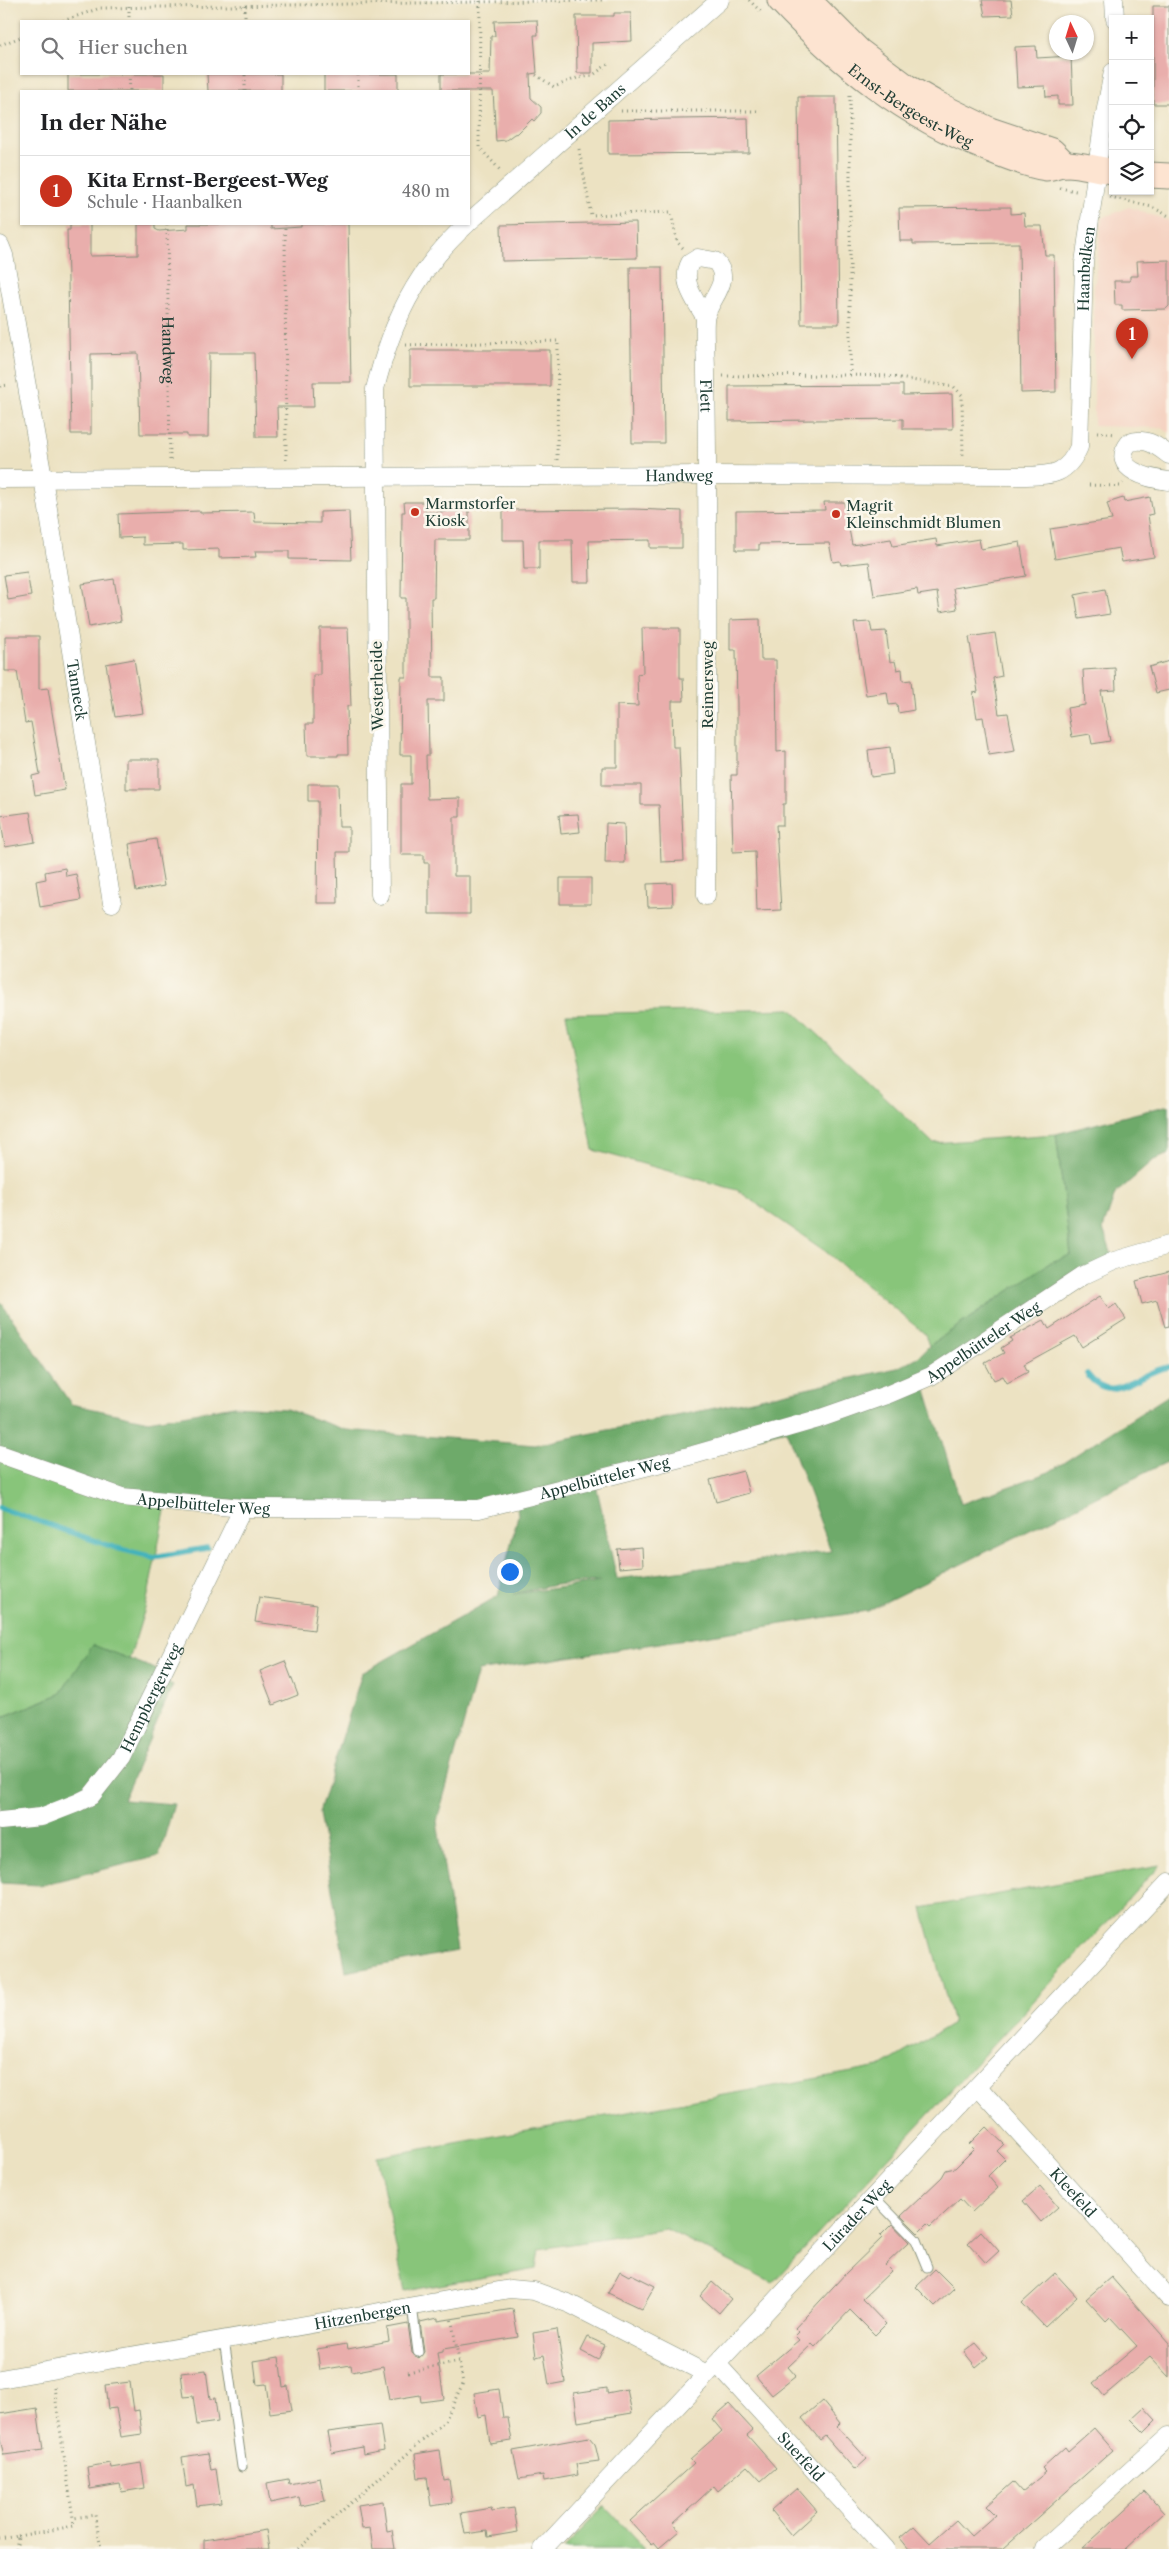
<!DOCTYPE html>
<html lang="de">
<meta charset="utf-8">
<style>
body{margin:0;font-family:"Libre Caslon Text",serif;background:#f6f6f6;color:#202124}
.controls{position:absolute;right:15px;top:15px;display:grid;overflow:hidden;border-radius:0px;box-shadow:0 1px 4px #0004}
.controls button{width:45px;height:45px;display:grid;place-items:center;padding:0;border:0;border-bottom:1px solid #e0e0e0;background:#fff;color:#202124;font:25px sans-serif}
.compass{position:absolute;left:1049px;top:15px;width:45px;height:45px;border-radius:50%;background:#fff;box-shadow:0 1px 4px #0004;rotate:356deg}
.you{position:absolute;left:509px;top:1571px;width:18px;height:18px;margin:-12px;border:4px solid #fff;border-radius:50%;background:#1a73e8;box-shadow:0 0 0 8px #1a73e833}
.badge{display:grid;place-items:center;width:32px;height:32px;border-radius:50%;background:#c8321e;color:#fff;font-size:16px;font-weight:700}
.pin{position:absolute;translate:-50% -41px;filter:drop-shadow(0 1px 2px #0008)}
.pin::after{content:'';position:absolute;top:26px;width:18px;height:15px;background:inherit;clip-path:polygon(0 0,100% 0,50% 100%)}
.list{margin:0;padding:0;list-style:none}
h2{display:flex;justify-content:space-between;align-items:center;height:65px;margin:0;padding:0 20px;font-size:21px}
h2 small{font-size:16px;font-weight:400;color:#757577}
.list li{display:grid;grid-template-columns:32px 1fr auto;gap:15px;align-items:center;box-sizing:border-box;height:70px;padding:0 20px;border-top:1px solid #e0e0e0}
.list b{display:block;font-size:19px;white-space:nowrap}
.list p{margin:0;font-size:16px;white-space:nowrap;color:#757577}
.list em{font-size:16px;font-style:normal;color:#757577}
.icon{flex:none;width:28px;height:28px;fill:none;stroke:currentColor;stroke-width:2;stroke-linecap:round;stroke-linejoin:round}
.map{position:relative;flex:none;width:1169px;height:2549px;overflow:hidden}
.search{position:absolute;background:#fff;box-shadow:0 1px 4px #0004;left:20px;top:20px;width:450px;height:55px;display:flex;align-items:center;gap:12px;box-sizing:border-box;padding:0 18px;border-radius:0px;color:#757577;font-size:19px}
.panel{position:absolute;background:#fff;box-shadow:0 1px 4px #0004;left:20px;top:90px;width:450px;height:135px;border-radius:0px}
.map>svg:first-child{display:block}
.built{fill:#f5d3c2}
.green{fill:#88c57a;stroke:#548157}
.forest{fill:#6eaa6a;stroke:#46744f;fill-rule:evenodd}
.lines{fill:none;stroke-linecap:round;stroke-linejoin:round}
.stream{stroke:#43b2bc;stroke-width:5.5}
.building{fill:#e9aeac}
.lane-casing{stroke:#86907b;stroke-width:11}
.street-casing{stroke:#86907b;stroke-width:19}
.secondary-casing{stroke:#86907b;stroke-width:27}
.path{stroke:#86907b;stroke-width:3;stroke-dasharray:1 4;stroke-linecap:butt}
.lane{stroke:#fff;stroke-width:9}
.street{stroke:#fff;stroke-width:18}
.secondary{stroke:#fde4d1;stroke-width:25}
.poi-dot{fill:#c8321e;stroke:#fbf7ec;stroke-width:2}
.labels{text-anchor:middle;dominant-baseline:central;stroke-width:5;stroke-linejoin:round;paint-order:stroke}
.street-label{font-size:15px;fill:#1f3d34;stroke:#fbf7ec}
.poi-label{font-size:15px;fill:#1f3d34;stroke:#fbf7ec;text-anchor:start}
</style>
<div class="map">
<svg width="1169" height="2549" viewBox="0 0 1169 2549">
<rect width="100%" height="100%" fill="#fbf7ec"/>
<filter id="ink" filterUnits="userSpaceOnUse"><feTurbulence type="fractalNoise" baseFrequency=".02" numOctaves="2"/><feDisplacementMap in="SourceGraphic" scale="10" xChannelSelector="R" yChannelSelector="G"/><feConvolveMatrix kernelMatrix="1 2 1 2 8 2 1 2 1" color-interpolation-filters="sRGB"/></filter>
<filter id="wash" filterUnits="userSpaceOnUse"><feTurbulence type="fractalNoise" baseFrequency=".0096" numOctaves="4" result="noise"/><feDisplacementMap in="SourceGraphic" scale="20" xChannelSelector="R" yChannelSelector="G"/><feGaussianBlur stdDeviation="1.12" result="paint"/><feColorMatrix in="noise" values="0 0 0 0 0 0 0 0 0 0 0 0 0 0 0 0 0 1.4 0 .05"/><feComposite in="paint" operator="in"/></filter>
<g filter="url(#wash)">
<rect width="100%" height="100%" fill="#ece2c2"/>
<path class="built" d="M1129,207L1169,221V433L1162,428L1094,426V291L1102,218Z"/>
<path class="green" d="M791,1009L933,1143L1056,1134L1071,1256L1051,1262L929,1346L925,1334L825,1251L737,1190L593,1150L566,1014Z
M0,1454L167,1501L146,1605L129,1660L93,1646L60,1694L0,1718Z
M1160,1865L772,2283L666,2229L539,2249L536,2268L405,2291L377,2157L880,2067L953,2023L922,1908Z
M605,2506L645,2549H563Z"/>
<path class="forest" d="M1169,1105V1154L1154,1160L1115,1194L1103,1229L1114,1261L923,1380L961,1504L1049,1472L1169,1395V1461L867,1611L478,1671L437,1821L457,1951L346,1972L319,1813L362,1673L498,1596L518,1515L516,1500L479,1509L122,1497L0,1454V1301L71,1404L148,1421L234,1406L286,1409L346,1430L535,1445L720,1407L897,1368L918,1357L929,1346L1051,1262L1071,1255L1056,1134ZM786,1430L831,1551L617,1579L595,1480ZM599,1581L600,1582L513,1594L555,1585Z
M93,1645L163,1672L160,1680L173,1685L123,1800L174,1804L159,1856L40,1885L0,1883V1718L60,1694Z"/>
<g class="lines">
<path class="stream" d="M1087,1374C1113,1408 1138,1371 1169,1367
M0,1508L116,1548L153,1557L207,1548"/>
</g>
<g id="blocks">
<path class="building" d="M982,0H1011L1013,15L985,16Z
M1153,6H1169V104H1153Z
M614,13H631L632,41L592,43V73H577L576,16H614Z
M537,20L538,35H534L537,73L530,74L531,98L541,107V113L534,121L532,119L518,133L514,134L506,140L496,141L493,91H441V74H490L491,36H495L494,21Z
M1036,46L1037,58L1071,56L1073,105H1058V96L1046,97L1045,86L1017,87L1015,47Z
M68,74H164V91H68Z
M207,74H281V91H208Z
M324,74H398V91H324Z
M798,97H836L839,324H801Z
M748,118L749,153L608,154V120Z
M1011,207V214L1024,213L1025,226H1042L1045,255H1054L1056,392L1021,393L1019,243L913,244V241H900L899,208Z
M636,222L637,258L502,261L501,225Z
M70,224H90V256L138,255V224H155V229L159,231L188,229V224H271V229L301,227V224H348L351,382H313L314,407H277L278,437H256L254,353H209L208,437H187V434H140L138,353L91,354V434H71L67,230H70Z
M1169,260V306L1166,309L1122,310V305H1115L1114,281H1130V276H1138L1137,261Z
M630,267H662L664,443H632Z
M410,350H550V386H410Z
M903,385V395L952,394L953,429H903V419L729,421V386Z
M1150,497L1153,514L1148,515L1154,557L1122,562L1119,548L1055,559L1050,529L1112,520L1107,503L1123,498L1124,502Z
M404,502H425V512L469,511V540H435L434,598H431L432,677H444V701H428L429,755H426L427,799L460,798V817H454V876H470V914H429V863H424V855H401V784H411V755H400L401,677H406V598H401L402,512H405Z
M824,502H844L852,545L891,539L893,546L936,539L937,546L979,539L981,549L1020,542L1026,576L953,588L957,609L940,612L937,592L918,595L917,589L874,596L869,562L841,565L840,561L833,562L829,543L759,544V550H736V511L825,510Z
M634,509L682,511V548H650V540L589,541L590,582H573L572,540H539V569H524L523,540H503V510Z
M200,511V513L254,512L255,522L320,523V512L349,511L351,560L289,559V551H255L256,557L219,558V549L183,550V544L143,545V537L119,538L118,514Z
M27,572L31,596L8,600L4,575Z
M114,579L121,621L89,627L82,584Z
M1105,589L1110,614L1079,619L1075,595Z
M760,619L761,660H776L777,752L786,751V804H783V825H776L781,910L757,911L755,851L733,852L731,775H737V706L736,650H730V620Z
M870,622L872,632L886,631L890,662L895,661L897,670L902,669L903,681L911,680L914,710L898,713L897,704L889,705L887,692L866,695L854,623Z
M320,628H348L351,706H347L348,754H338V756H307V754L306,724H313V675H320Z
M642,628H680V678H683L684,701H672V707L673,747H679L684,861L661,862L659,805H641V785H602V767H617V705L638,706L637,674L643,673Z
M995,633L1002,676L993,678L999,714L1008,713L1015,751L989,755L983,717L977,718L973,693L978,692L969,637Z
M5,636H39V689L48,688L65,790L35,795L32,776L40,774L31,722L25,723L17,671H5Z
M134,659L143,713L115,717L106,664Z
M1169,661V690L1156,693L1149,667Z
M1115,668L1116,690L1101,691L1110,741L1092,744L1090,734L1072,737L1067,708L1085,705L1083,670Z
M890,747L893,774L871,777L868,750Z
M126,759H159V789H126Z
M308,784H338L339,827H349V852H337L338,903H317L318,801H308Z
M30,812L35,842L5,847L0,816Z
M578,814L580,832L561,834L559,815Z
M606,823L624,824L625,863H605Z
M156,839L164,886L136,891L129,844Z
M65,868L66,876L76,874L81,900L40,907L36,881L46,879L45,872Z
M560,878H591V904H560Z
M672,883L673,906L648,907L647,884Z
M1169,1272V1326L1165,1327L1157,1300L1142,1304L1136,1281Z
M1100,1296L1109,1309L1116,1304L1126,1319L1082,1347L1075,1336L1024,1364L1028,1372L1007,1383L1003,1376L994,1380L985,1363L1004,1353L1001,1348L1012,1341L1010,1338L1044,1320L1049,1329Z
M743,1471L749,1493L716,1502L710,1480Z
M642,1547L643,1566L619,1568L617,1549Z
M259,1597L317,1605L314,1630L255,1622Z
M285,1661L298,1695L273,1705L260,1671Z
M986,2127L1004,2144L997,2151L1005,2159L988,2176L998,2188L972,2212L960,2199L930,2227L927,2224L918,2233L901,2216L942,2177L946,2170L955,2168L974,2149L969,2144Z
M1040,2186L1058,2207L1041,2222L1023,2201Z
M892,2224L909,2242L885,2265L891,2271L862,2299L886,2324L875,2335L850,2310L815,2347L812,2344L788,2367L796,2376L772,2395L756,2376L799,2340L795,2336L799,2332L795,2328L846,2273L882,2238L880,2236Z
M981,2231L999,2251L986,2263L968,2243Z
M935,2269L954,2288L935,2306L916,2287Z
M620,2271L629,2276L631,2274L655,2286L642,2309L608,2293Z
M1055,2273L1077,2297L1045,2327L1022,2303Z
M1111,2277L1169,2343V2377L1150,2357L1104,2396L1093,2383L1137,2346L1110,2317L1106,2321L1086,2299Z
M712,2282L731,2299L719,2313L700,2296Z
M513,2309L518,2337L443,2349V2352L437,2353L444,2399L421,2402L420,2395L389,2400L383,2366L352,2372L351,2365L320,2370L317,2349L347,2344L348,2349L389,2341L387,2328L408,2324L412,2353L419,2358L424,2352L420,2322L438,2318V2321Z
M557,2329L565,2382L549,2385L544,2355L536,2357L533,2333Z
M588,2337L605,2345L598,2360L581,2351Z
M976,2343L988,2357L976,2367L964,2352Z
M279,2357L283,2387L288,2386L292,2410L270,2413L266,2384L257,2385L254,2361Z
M206,2370L210,2399L215,2398L218,2422L197,2425L193,2396L184,2397L181,2373Z
M130,2382L134,2411L139,2410L142,2434L121,2437L116,2408L108,2409L105,2385Z
M607,2388V2393L627,2389L632,2413L578,2422L574,2393Z
M499,2389L503,2418H508L512,2441L490,2444L486,2415L478,2417L474,2393Z
M822,2401L840,2423L837,2426L867,2459L855,2470L825,2436L820,2440L802,2418Z
M729,2404L753,2430L747,2435L776,2468L761,2481L747,2466L718,2491L714,2486L673,2524L679,2531L659,2548L654,2542L651,2544L630,2521L694,2463L690,2459L722,2431L712,2419Z
M1144,2407L1156,2420L1144,2432L1131,2419Z
M37,2408L43,2450L4,2455L0,2440V2414Z
M380,2425L384,2450L363,2454L362,2447L332,2453L328,2432Z
M1094,2428L1113,2450L1002,2549H909L900,2538L914,2526L930,2543L956,2520L971,2536L995,2515L986,2506L1013,2482L1022,2492L1046,2472L1042,2468L1065,2447L1068,2451Z
M589,2437L595,2444L599,2461L576,2464L578,2475L544,2481L543,2475L519,2479L513,2451Z
M440,2450L444,2480L449,2479L452,2503L431,2506L427,2477L418,2478L415,2454Z
M208,2453L211,2470L216,2469L221,2503L197,2506L194,2485L186,2487L182,2457Z
M110,2463L111,2468L141,2463L145,2488L122,2492L120,2484L90,2489L87,2467Z
M320,2478L325,2501L301,2506L299,2497L270,2503L267,2483L288,2479L289,2484Z
M797,2488L817,2511L791,2535L771,2511Z
M1145,2492L1164,2513L1125,2549H1082Z
M383,2501L387,2531L392,2530L395,2549H373L370,2528L362,2529L358,2505Z
M491,2508L492,2511L514,2508L518,2532L488,2537L487,2531L465,2534L461,2513Z
M266,2530L269,2549H204V2540Z"/>
</g>
</g>
<g filter="url(#ink)">
<use href="#blocks" fill-opacity="0" stroke="#86907b" stroke-width="1"/>
<g class="lines">
<g class="lane-casing">
<path id="lane" d="M874,2197L916,2240L927,2267
M412,2306L418,2352
M224,2339L242,2467"/>
</g>
<g class="street-casing">
<g id="street">
<path d="M1114,0L1115,19"/>
<path id="s2" d="M469,222L720,0"/>
<path id="s3" d="M0,245L4,255L43,478L112,903"/>
<path id="s4" d="M705,317C696,301 680,282 690,263L698,258L715,261C735,282 707,300 705,320C704,337 706,355 706,373C709,547 707,721 706,896"/>
<path d="M1169,455C1157,446 1145,436 1129,443C1108,470 1151,479 1169,481"/>
<path id="s5" d="M0,479L708,475L1026,476C1054,475 1067,474 1079,447L1084,263L1103,124L1113,72"/>
<path d="M380,895L375,389C392,322 415,271 467,224"/>
<path id="s6" d="M0,1454L122,1497L243,1508L479,1509L693,1455L818,1419L889,1394L931,1376L1082,1276L1114,1261L1169,1245"/>
<path id="s7" d="M0,1821L41,1817L77,1803L91,1796L121,1758L243,1508"/>
<path id="s8" d="M978,2087L1169,2298"/>
<path id="s9" d="M717,2364L886,2549"/>
<path id="s10" d="M0,2379L510,2289L534,2291L570,2304L707,2374"/>
<path id="s11" d="M543,2549L1169,1882"/>
<path d="M1044,2549L1169,2436"/>
</g>
</g>
<g class="secondary-casing">
<g id="secondary">
<path id="s12" d="M780,0C840,64 905,116 988,149C1005,156 1027,165 1046,168C1052,168 1058,164 1064,164C1079,163 1098,170 1113,171"/>
<path d="M808,0L859,51L907,87L935,103L990,130L1052,151L1065,164"/>
<path d="M1150,175L1169,176"/>
</g>
</g>
<g class="path">
<path d="M749,0L761,12"/>
<path d="M480,1L479,147L500,170"/>
<path d="M129,6V21"/>
<path d="M63,21L100,8L603,0"/>
<path d="M245,21V4"/>
<path d="M0,45L21,37"/>
<path d="M129,74L130,91"/>
<path d="M536,75L554,87L577,78L592,76L608,64"/>
<path d="M245,91V74"/>
<path d="M358,91V74"/>
<path d="M850,95V375L887,376L954,387L962,395L963,458"/>
<path d="M621,111H759"/>
<path d="M579,149L591,215L671,212L677,242L683,248"/>
<path d="M1060,188L1076,191"/>
<path d="M1110,197L1152,207L1169,216"/>
<path id="s1" d="M167,224L170,461"/>
<path d="M285,224L286,461"/>
<path d="M406,345L558,341L557,460"/>
<path d="M723,376L850,375"/>
<path d="M0,386L9,385"/>
<path d="M1097,432L1116,434"/>
<path d="M1089,485L1120,486L1123,483"/>
<path d="M408,2372L459,2362"/>
<path d="M54,2387L73,2518L95,2515L101,2549"/>
<path d="M18,2536L74,2526L73,2519"/>
<path d="M0,2539L18,2536L16,2549"/>
<path d="M298,2549L445,2421L463,2383L451,2317"/>
</g>
<use href="#lane" class="lane"/>
<use href="#street" class="street"/>
<use href="#secondary" class="secondary"/>
</g>
</g>
<g class="poi-dot">
<circle cx="415" cy="512" r="5"/>
<circle cx="836" cy="514" r="5"/>
</g>
<g class="labels">
<g class="street-label">
<text stroke="none"><textPath href="#s12" startOffset="169">Ernst-Bergeest-Weg</textPath></text>
<text stroke="none"><textPath href="#s2" startOffset="168">In de Bans</textPath></text>
<text stroke="none"><textPath href="#s5" startOffset="1270">Haanbalken</textPath></text>
<text stroke="none"><textPath href="#s1" startOffset="126">Handweg</textPath></text>
<text stroke="none"><textPath href="#s4" startOffset="226">Flett</textPath></text>
<text stroke="none"><textPath href="#s5" startOffset="679">Handweg</textPath></text>
<text transform="translate(707 685) rotate(-90)">Reimersweg</text>
<text transform="translate(377 686) rotate(-91)">Westerheide</text>
<text stroke="none"><textPath href="#s3" startOffset="452">Tanneck</textPath></text>
<text stroke="none"><textPath href="#s6" startOffset="1021">Appelbütteler Weg</textPath></text>
<text stroke="none"><textPath href="#s6" startOffset="616">Appelbütteler Weg</textPath></text>
<text stroke="none"><textPath href="#s6" startOffset="211">Appelbütteler Weg</textPath></text>
<text stroke="none"><textPath href="#s7" startOffset="211">Hempbergerweg</textPath></text>
<text stroke="none"><textPath href="#s8" startOffset="142">Kleefeld</textPath></text>
<text stroke="none"><textPath href="#s11" startOffset="458">Lürader Weg</textPath></text>
<text stroke="none"><textPath href="#s10" startOffset="368">Hitzenbergen</textPath></text>
<text stroke="none"><textPath href="#s9" startOffset="125">Suerfeld</textPath></text>
</g>
<g class="poi-label">
<text x="425" y="503">Marmstorfer<tspan x="425" dy="17">Kiosk</tspan></text>
<text x="846" y="505">Magrit<tspan x="846" dy="17">Kleinschmidt Blumen</tspan></text>
</g>
</g>
</svg>
<div class="controls">
<button>+</button>
<button>−</button>
<button><svg class="icon" aria-label="locate" viewBox="0 0 24 24"><circle cx="12" cy="12" r="6"/><path d="M12 2v4M12 18v4M2 12h4M18 12h4"/></svg></button>
<button><svg class="icon" aria-label="layers" viewBox="0 0 24 24"><path d="M12 4l9 5-9 5-9-5zM3 14l9 5 9-5"/></svg></button>
</div>
<svg class="compass" viewBox="-18 -18 36 36"><path d="M0-13l5 13h-10z" fill="#e53935"/><path d="M0 13l5-13h-10z" fill="#757577"/></svg>
<div class="you"></div>
<div class="pin badge" style="left:1132px;top:359px">1</div>
<div class="search"><svg class="icon" aria-label="search" viewBox="0 0 24 24"><circle cx="10" cy="10" r="6"/><path d="M15 15l6 6"/></svg>Hier suchen</div>
<section class="panel">
<h2>In der Nähe<small></small></h2>
<ul class="list">
<li><span class="badge">1</span><div><b>Kita Ernst-Bergeest-Weg</b><p>Schule · Haanbalken</p></div><em>480 m</em></li>
</ul>
</section>
</div>
